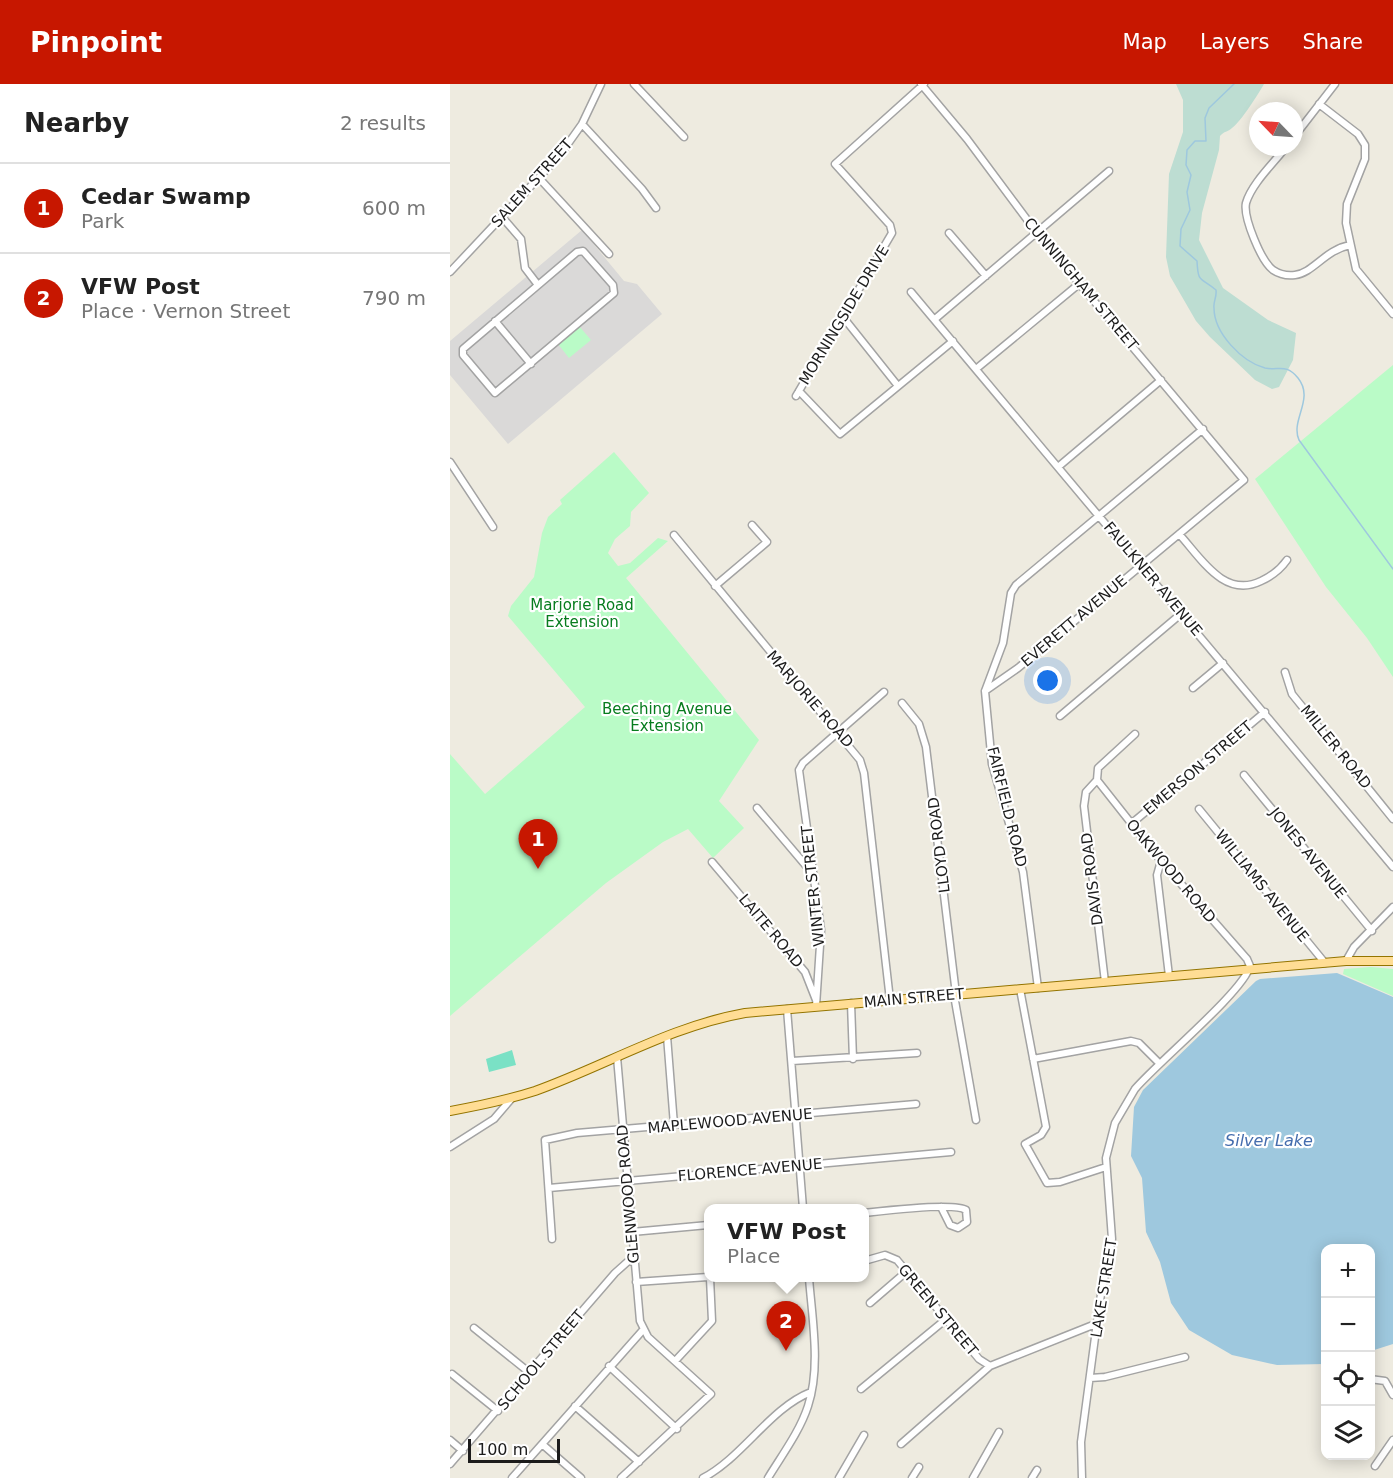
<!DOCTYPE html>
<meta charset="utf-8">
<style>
body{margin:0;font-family:"DejaVu Sans",sans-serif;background:#f2f2f2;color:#222}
.controls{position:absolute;right:18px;bottom:18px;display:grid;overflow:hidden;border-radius:12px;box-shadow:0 3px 15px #0003}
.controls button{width:54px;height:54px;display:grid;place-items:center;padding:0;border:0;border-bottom:2px solid #e0e0e0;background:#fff;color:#222;font:30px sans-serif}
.compass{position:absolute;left:799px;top:18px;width:54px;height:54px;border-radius:50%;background:#fff;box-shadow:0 3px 15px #0003;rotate:295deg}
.scale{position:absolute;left:18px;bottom:15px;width:92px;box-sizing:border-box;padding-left:6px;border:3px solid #1c1c1c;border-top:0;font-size:16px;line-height:21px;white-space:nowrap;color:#1c1c1c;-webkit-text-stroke:4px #fff;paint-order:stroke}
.you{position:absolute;left:598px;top:597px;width:21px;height:21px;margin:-15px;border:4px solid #fff;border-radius:50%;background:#1a73e8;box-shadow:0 0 0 9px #1a73e833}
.badge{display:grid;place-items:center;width:39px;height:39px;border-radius:50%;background:#c71700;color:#fff;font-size:20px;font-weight:700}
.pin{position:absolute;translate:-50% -50px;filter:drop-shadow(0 2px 3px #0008)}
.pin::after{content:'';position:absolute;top:32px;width:21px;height:18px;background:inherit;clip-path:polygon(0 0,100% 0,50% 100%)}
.popup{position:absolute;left:254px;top:1120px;width:165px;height:78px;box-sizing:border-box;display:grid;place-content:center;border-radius:12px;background:#fff;filter:drop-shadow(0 2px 4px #0005);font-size:20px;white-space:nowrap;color:#767676}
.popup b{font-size:22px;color:#222}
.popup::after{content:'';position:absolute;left:50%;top:100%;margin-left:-12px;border:12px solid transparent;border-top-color:#fff}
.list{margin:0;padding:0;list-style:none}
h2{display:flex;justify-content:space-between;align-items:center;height:78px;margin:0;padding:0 24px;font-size:26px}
h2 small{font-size:20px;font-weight:400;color:#767676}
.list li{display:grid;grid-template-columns:39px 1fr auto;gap:18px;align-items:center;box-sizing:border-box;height:90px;padding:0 24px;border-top:2px solid #e0e0e0}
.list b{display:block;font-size:22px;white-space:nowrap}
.list p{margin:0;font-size:20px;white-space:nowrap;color:#767676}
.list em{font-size:20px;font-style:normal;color:#767676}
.icon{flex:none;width:33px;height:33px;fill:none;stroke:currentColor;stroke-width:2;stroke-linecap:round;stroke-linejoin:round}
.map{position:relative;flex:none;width:943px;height:1394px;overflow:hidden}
header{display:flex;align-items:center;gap:36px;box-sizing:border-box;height:84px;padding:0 30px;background:#c71700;color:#fff}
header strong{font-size:28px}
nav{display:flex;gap:33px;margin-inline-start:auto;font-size:21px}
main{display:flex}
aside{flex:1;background:#fff}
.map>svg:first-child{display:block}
.residential{fill:#dad9d8}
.wetland{fill:#bdddd2}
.park{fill:#bafbc7}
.pitch{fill:#7ae1c5}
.water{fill:#9ec8de}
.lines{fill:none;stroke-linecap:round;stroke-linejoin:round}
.stream{stroke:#9ec8de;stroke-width:1.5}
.minor-casing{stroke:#a3a3a3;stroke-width:9}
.major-casing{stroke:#937400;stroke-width:10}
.minor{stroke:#fff;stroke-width:6}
.major{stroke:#ffdd94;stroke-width:8}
.labels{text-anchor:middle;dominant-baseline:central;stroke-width:4.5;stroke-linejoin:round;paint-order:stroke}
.street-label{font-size:15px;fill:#1c1c1c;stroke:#fff}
.park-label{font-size:15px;fill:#077c1e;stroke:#fff}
.water-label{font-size:16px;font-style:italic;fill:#456dae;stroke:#fff}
</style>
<header>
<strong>Pinpoint</strong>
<nav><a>Map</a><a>Layers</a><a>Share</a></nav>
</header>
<main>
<aside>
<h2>Nearby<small>2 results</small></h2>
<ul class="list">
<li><span class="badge">1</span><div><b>Cedar Swamp</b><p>Park</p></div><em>600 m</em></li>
<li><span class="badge">2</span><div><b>VFW Post</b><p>Place · Vernon Street</p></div><em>790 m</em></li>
</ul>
</aside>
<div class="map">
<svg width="943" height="1394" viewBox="0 0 943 1394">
<rect width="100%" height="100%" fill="#eeebe0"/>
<path class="residential" d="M132,146L174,197L187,200L212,230L58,360L0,291V257Z"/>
<path class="wetland" d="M726,0H814C809,9 790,39 782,44C778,48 774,47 770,52L769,66L752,129L749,156L773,204L818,236L846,249L843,276L829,303L822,305L805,296L760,253L746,237L720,192L716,173L719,90L733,48V16Z"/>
<path class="park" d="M129,242L141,256L119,274L108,260Z
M943,281V593L917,554L876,503L805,395Z
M164,368L199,409L181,428L180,442L165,455L158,469L168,482L180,479L208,454L218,457L176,494L309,656L269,717L294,744L263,774L238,745L213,758L156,799L0,932V670L35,710L135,623L58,532L61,522L84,493L92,449L98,433L112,420L110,416Z
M921,883L943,885V912L893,890L894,885Z"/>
<path class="pitch" d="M62,966L66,981L39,988L36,975Z"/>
<path class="water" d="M887,889L943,913V1260L921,1267L920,1164H876L875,1280L827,1281L782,1271L739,1246L721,1219L710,1178L696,1148L692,1094L681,1072L684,1023L693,1006L806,897L810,895Z"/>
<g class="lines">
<path class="stream" d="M784,0L759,24L755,34L756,57H745L737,66L736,81L741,91L737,108L740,126L731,145L730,162L747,177C748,199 750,193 766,206C767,213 763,218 764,224C764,249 792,278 815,284C829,287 836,279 848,294C865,315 840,336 849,356L943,485"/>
<g class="minor-casing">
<path id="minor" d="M184,0L234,53
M471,0L517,55L587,149L794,396L568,584L535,607
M869,20L908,50L915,61V75L897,120L896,139L906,185L943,230
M132,40L192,105L206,124
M844,53L885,0
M836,63C824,79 802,99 796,119C793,133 811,177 823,186C829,190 837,192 845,191C863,189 875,166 900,161
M89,94L159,170
M52,133L71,155L75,184L88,201
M499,149L536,192
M133,167L163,201L164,209L45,309L13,271V265L127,168Z
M0,188L110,71L132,40L151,0
M461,208L943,783
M393,233L448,302
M485,235L659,87
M45,237L81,280
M526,285L629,200
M349,307L390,350L503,257
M346,312L442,149L440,141L385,80L474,0
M0,378L43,443
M608,383L711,296
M729,450C751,474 774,515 811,497C822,492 830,486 837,476
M224,451L410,676L414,689L440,916
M265,502L317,458L302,441
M835,588L842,610L943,735
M743,604L773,579
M452,619L469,640L476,663L506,910
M610,632L732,529
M794,691L922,847
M647,696L636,708L634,722L655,898
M307,724L363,790
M749,725L875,879
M681,740L815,628
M711,777L707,791L719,892
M262,778L355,888L366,916
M896,877L904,863L943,823
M588,904L573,788L542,680L535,607L553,559L561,509L566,501L753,345
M570,905L596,1043L591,1051L575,1060L597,1099L610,1098L656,1083
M504,911L526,1036
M401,919L403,975
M366,922L371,846L349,686L353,679L434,608
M337,925L353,1124
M217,952L224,1041
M167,973L190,1237L198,1253L261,1310L171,1394
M583,975L681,957L689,959L709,979
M342,977L467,969
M0,1063L44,1035L62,1014
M99,1104L501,1068
M414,1129C432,1127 505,1118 516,1126L517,1138L508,1144L500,1141L491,1123
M182,1148L258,1141
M102,1155L95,1056L127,1049L466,1020
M414,1177L435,1171L447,1176L529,1275L540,1282
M186,1198L258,1193
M420,1219L456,1188
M24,1244L80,1289
M226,1276L262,1237L260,1194
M159,1282L227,1345
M2,1290L48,1327
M640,1294L655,1293L735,1273
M920,1295L935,1297L943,1311
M411,1305L495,1236
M125,1322L189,1378
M0,1356L13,1367
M92,1360L131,1394
M451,1360L540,1282L648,1239
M0,1380L165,1189L184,1172
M925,1382L943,1356
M62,1394L193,1246
M253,1394C293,1373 320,1324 361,1308
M318,1394C332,1371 350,1347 358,1322C371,1283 362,1234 359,1194
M389,1394L414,1351
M462,1394L469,1383
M523,1394L549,1348
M582,1394L587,1386
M632,1394L631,1358L650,1216L662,1155L656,1074L665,1039L685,1005C707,979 794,907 800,882L797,875L711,777L647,696L648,684L685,650"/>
</g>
<g class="major-casing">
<path id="major" d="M0,1027C28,1022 57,1016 85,1007C155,982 221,942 295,929L896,877H943"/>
</g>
<use href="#minor" class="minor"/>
<use href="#major" class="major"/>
</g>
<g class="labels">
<g class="street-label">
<text transform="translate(82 99) rotate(-48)">SALEM STREET</text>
<text transform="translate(631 200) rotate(50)">CUNNINGHAM STREET</text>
<text transform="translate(394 231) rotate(-59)">MORNINGSIDE DRIVE</text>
<text transform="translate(703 495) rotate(50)">FAULKNER AVENUE</text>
<text transform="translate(624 537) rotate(-40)">EVERETT AVENUE</text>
<text transform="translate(360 615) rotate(49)">MARJORIE ROAD</text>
<text transform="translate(886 663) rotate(51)">MILLER ROAD</text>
<text transform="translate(748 684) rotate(-40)">EMERSON STREET</text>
<text transform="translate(557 723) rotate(76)">FAIRFIELD ROAD</text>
<text transform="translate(489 761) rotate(-97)">LLOYD ROAD</text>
<text transform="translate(858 769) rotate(51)">JONES AVENUE</text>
<text transform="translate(721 787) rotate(50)">OAKWOOD ROAD</text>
<text transform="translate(642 795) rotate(-97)">DAVIS ROAD</text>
<text transform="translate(363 802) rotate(-96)">WINTER STREET</text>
<text transform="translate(812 802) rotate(51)">WILLIAMS AVENUE</text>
<text transform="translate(321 847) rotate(50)">LAITE ROAD</text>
<text transform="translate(464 914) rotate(-5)">MAIN STREET</text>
<text transform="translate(280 1037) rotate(-5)">MAPLEWOOD AVENUE</text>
<text transform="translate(300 1086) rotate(-5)">FLORENCE AVENUE</text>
<text transform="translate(178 1110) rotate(-95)">GLENWOOD ROAD</text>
<text transform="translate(654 1204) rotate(-81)">LAKE STREET</text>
<text transform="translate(488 1226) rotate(50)">GREEN STREET</text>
<text transform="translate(91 1276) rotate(-50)">SCHOOL STREET</text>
</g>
<g class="park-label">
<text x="132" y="521">Marjorie Road<tspan x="132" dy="17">Extension</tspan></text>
<text x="217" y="625">Beeching Avenue<tspan x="217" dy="17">Extension</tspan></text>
</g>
<g class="water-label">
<text x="819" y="1056">Silver Lake</text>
</g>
</g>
</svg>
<div class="controls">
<button>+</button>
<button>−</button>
<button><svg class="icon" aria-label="locate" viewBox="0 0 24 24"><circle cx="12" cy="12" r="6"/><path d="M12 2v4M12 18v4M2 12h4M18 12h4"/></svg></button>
<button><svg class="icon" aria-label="layers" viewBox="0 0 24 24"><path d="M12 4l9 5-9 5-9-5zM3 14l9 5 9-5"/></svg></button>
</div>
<svg class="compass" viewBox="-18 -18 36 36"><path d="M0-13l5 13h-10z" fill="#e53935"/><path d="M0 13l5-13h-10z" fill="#767676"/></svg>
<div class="scale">100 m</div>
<div class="you"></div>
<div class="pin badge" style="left:88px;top:785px">1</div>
<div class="pin badge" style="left:336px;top:1267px">2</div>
<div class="popup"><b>VFW Post</b>Place</div>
</div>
</main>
